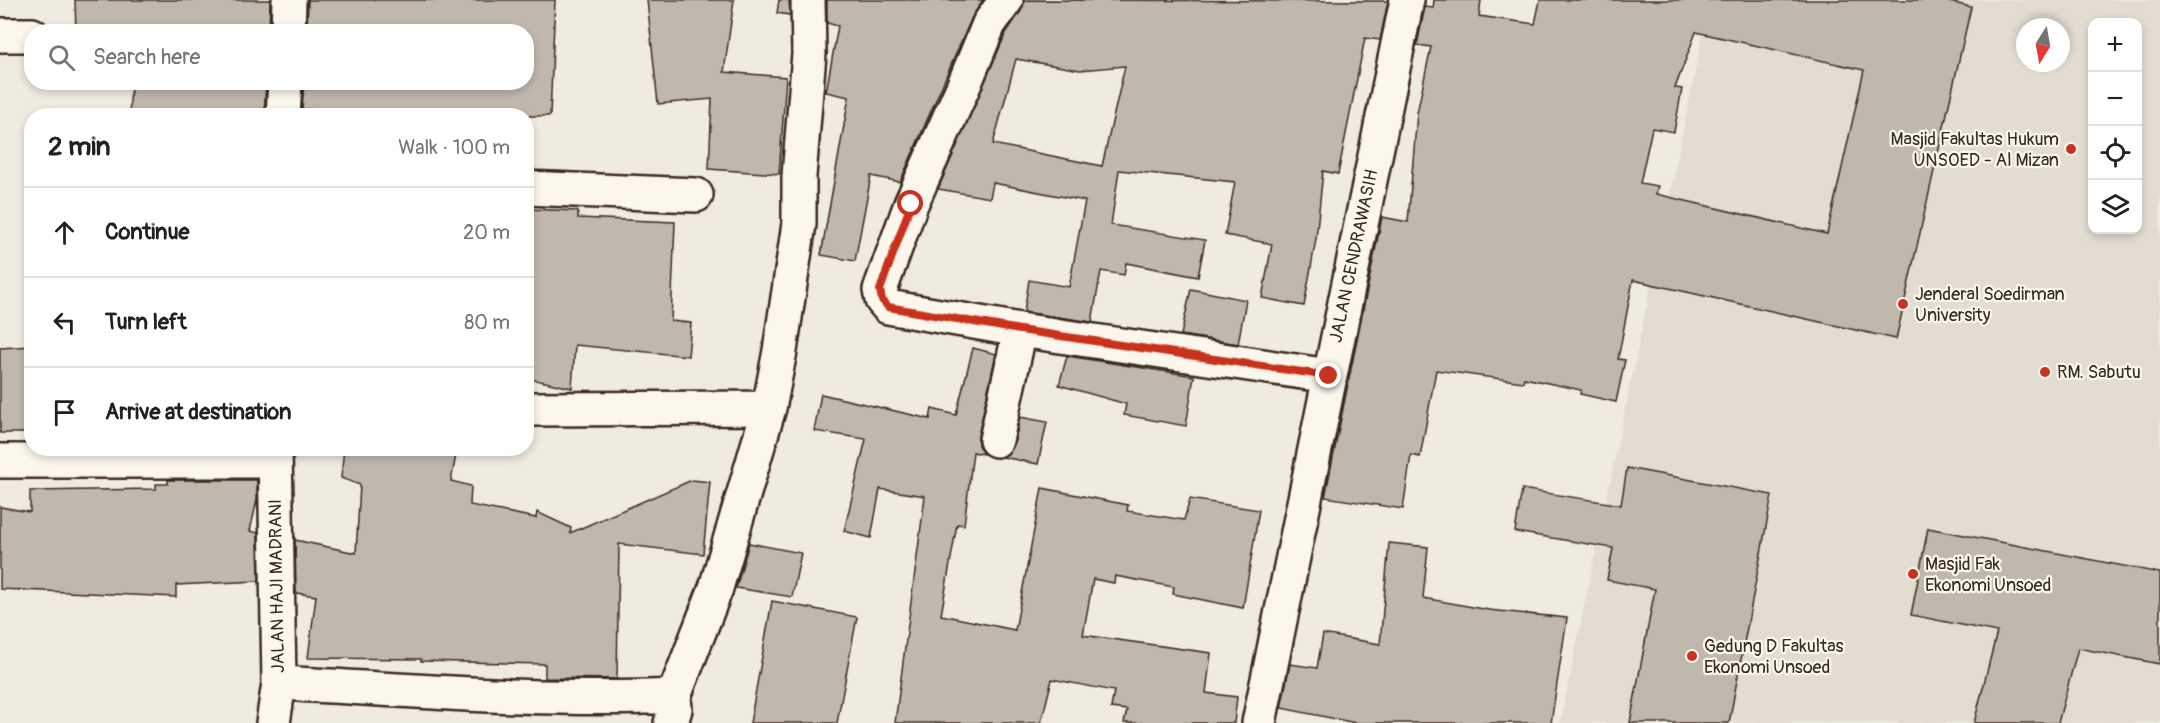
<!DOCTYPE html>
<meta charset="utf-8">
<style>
body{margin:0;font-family:Pangolin,sans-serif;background:#f2f2f2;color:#202124}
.controls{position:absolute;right:18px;top:18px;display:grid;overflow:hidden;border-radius:12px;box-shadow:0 3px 9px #0003}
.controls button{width:54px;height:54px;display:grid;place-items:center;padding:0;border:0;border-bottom:2px solid #e0e0e0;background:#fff;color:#202124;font:30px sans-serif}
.compass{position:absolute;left:2016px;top:18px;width:54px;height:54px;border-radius:50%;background:#fff;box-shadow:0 3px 9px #0003;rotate:191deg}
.stop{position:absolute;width:18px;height:18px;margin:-14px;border:4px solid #c8321e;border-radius:50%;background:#fff}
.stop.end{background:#c8321e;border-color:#fff;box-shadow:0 2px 6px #0008}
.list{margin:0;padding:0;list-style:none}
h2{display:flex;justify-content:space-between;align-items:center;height:78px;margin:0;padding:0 24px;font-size:26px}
h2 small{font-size:20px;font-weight:400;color:#757577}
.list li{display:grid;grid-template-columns:39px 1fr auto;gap:18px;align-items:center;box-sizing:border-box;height:90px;padding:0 24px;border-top:2px solid #e0e0e0}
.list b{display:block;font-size:22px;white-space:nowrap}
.list em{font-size:20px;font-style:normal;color:#757577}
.icon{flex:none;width:33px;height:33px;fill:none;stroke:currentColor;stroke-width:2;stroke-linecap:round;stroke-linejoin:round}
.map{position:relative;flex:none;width:2160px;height:723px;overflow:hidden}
.search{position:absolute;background:#fff;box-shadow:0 3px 9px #0003;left:24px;top:24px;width:510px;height:66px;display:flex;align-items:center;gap:15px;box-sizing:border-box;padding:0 21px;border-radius:24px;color:#757577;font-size:22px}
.panel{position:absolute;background:#fff;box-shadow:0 3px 9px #0003;left:24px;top:108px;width:510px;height:348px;border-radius:24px}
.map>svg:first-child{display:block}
.built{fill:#e2dcd1;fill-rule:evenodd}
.building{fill:#c0b8ad;stroke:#3b2a1e;stroke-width:1.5;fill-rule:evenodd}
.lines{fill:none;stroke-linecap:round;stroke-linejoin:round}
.minor-casing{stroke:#3b2a1e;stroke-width:38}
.minor{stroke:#fbf7ec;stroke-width:33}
.route{stroke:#c8321e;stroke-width:8}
.poi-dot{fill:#c8321e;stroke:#fbf7ec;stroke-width:2}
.labels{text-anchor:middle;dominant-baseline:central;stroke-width:4.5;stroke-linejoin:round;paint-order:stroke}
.poi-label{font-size:18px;fill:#3b2a1e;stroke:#fbf7ec;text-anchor:start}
.street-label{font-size:18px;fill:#3b2a1e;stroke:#fbf7ec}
</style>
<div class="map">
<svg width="2160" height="723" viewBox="0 0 2160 723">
<rect width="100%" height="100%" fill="#f0ebe0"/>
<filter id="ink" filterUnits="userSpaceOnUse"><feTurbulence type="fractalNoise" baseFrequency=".0167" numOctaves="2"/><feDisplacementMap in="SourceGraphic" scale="12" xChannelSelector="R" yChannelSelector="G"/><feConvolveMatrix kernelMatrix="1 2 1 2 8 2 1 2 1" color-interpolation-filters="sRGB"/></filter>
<g filter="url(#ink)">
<path class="built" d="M1710,0H2160V723H1560ZM2092,22H2138V230H2092ZM2025,27H2061V63H2025Z"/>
<path class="building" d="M75,0H270L269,32H76Z
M308,0H555L550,116H455L302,109L304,82H526V32H307Z
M647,0H734L724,72L786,77L779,174L709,169L712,99L658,104Z
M779,0H789L790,15L777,13Z
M827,0H983L972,17L900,182L871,176L855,261L821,255L849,97L826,92L838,26L827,23Z
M1024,0L1388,1L1380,40L1365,38L1338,174L1323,171L1316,239L1304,306L1262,298L1272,244L1225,235L1235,182L1119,170L1111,225L1205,240L1198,277L1126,263L1124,275L1101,271L1092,322L1024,312L1029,280L1069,287L1085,201L993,183L990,198L938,189L1006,33L1021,11ZM1016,59L1080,70L1125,66L1102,166L993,144Z
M1434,0H1481L1479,16L1535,24L1540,0H1941L1971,7L1896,339L1633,280L1618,359L1625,360L1616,402L1580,394L1581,390L1524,378L1523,382L1436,370L1420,457L1411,455L1403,509L1325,497L1382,217L1408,222L1417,113L1431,47L1417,45L1425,7L1433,8ZM1696,32L1864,70L1827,234L1656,194L1658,186L1640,183L1652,128L1674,132L1682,89L1675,88Z
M147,82H266L264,116H129L131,87H146Z
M526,209L578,211V218L675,222L671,321L691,323L688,356L575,345L572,388L526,378Z
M1191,289L1246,300L1238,344L1181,335Z
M32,346V433H0V348Z
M973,348L996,354L978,436V445L983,454L973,452L964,525L957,524L941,615L1015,630L1042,488L1128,505L1127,511L1184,520L1190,499L1259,510L1243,608L1173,594L1174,587L1115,576L1114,583L1093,579L1083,635L1211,653L1206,693L1237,697L1234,723H1124L1127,710L1111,708L1114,691L1052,679L1041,723H895L925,496L880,489L871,538L844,531L866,439L814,431L821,394L930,419L932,409L956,415Z
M1067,356L1194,376L1186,426L1124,415L1126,404L1059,385Z
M1020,417L1047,422L1038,464L1003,457L1010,452L1014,445Z
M344,448L456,455L451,481L471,486L470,505L536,518L537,512L571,528L570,533L692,480L710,482L703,554L619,544L617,679L545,678V664L421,661V659L308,658L316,596L296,593L295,540L356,553L360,485L341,478Z
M1627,468L1772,495L1729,723H1630L1655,589L1607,580L1613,548L1515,532L1522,489L1621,505Z
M168,480H257V500L250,531L258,533L259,581L176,585V597L0,589V507L30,512V491L156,489V484H168Z
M1928,528L2160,573V664L2078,648L2058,723H1974L1997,632L1911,615Z
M749,543L801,553L792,597L736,588Z
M1389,543L1428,547L1423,598L1489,610L1567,618L1551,723H1356L1281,708L1290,664L1317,668L1323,634L1380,644Z
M772,601L857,617L837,723H750Z"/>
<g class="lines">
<g class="minor-casing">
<path id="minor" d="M1006,0L989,24L964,85L911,204L880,290L882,300L888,307L1020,330L1329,376
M288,32L289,0
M0,35H32
M283,116L285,82
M526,188L696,195
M526,409L769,408
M996,440L1020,330
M0,461H275
M279,683C410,690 543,702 674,696
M273,723L279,683L275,448
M671,723L675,709L674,696L716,588L769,408L780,351L799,224V176L809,54L808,0
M1259,723L1407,0"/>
</g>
<use href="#minor" class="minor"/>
</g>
</g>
<g class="lines" filter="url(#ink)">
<path class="route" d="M911,204L880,290L882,300L888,307L1020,330L1329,376"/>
</g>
<g class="poi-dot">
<circle cx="2071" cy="149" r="6"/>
<circle cx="1903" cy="304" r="6"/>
<circle cx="2045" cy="372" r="6"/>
<circle cx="1913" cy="574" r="6"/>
<circle cx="1692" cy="656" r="6"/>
</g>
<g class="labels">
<g class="poi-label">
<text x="2059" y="139" text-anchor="end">Masjid Fakultas Hukum<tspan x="2059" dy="21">UNSOED - Al Mizan</tspan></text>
<text x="1915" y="294">Jenderal Soedirman<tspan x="1915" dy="21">University</tspan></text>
<text x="2057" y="372">RM. Sabutu</text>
<text x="1925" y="564">Masjid Fak<tspan x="1925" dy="21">Ekonomi Unsoed</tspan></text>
<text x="1704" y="646">Gedung D Fakultas<tspan x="1704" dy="21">Ekonomi Unsoed</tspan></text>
</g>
<g class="street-label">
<text transform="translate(1354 256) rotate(-78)">JALAN CENDRAWASIH</text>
<text transform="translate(277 586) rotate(-91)">JALAN HAJI MADRANI</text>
</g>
</g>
</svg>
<div class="controls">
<button>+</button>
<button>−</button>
<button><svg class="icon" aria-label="locate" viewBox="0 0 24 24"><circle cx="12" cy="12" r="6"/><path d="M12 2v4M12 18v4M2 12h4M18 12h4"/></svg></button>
<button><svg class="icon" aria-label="layers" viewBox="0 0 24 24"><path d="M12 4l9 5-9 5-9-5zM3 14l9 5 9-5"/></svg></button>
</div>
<svg class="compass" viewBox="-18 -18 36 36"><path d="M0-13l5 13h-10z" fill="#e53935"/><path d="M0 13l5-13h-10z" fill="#757577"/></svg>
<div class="stop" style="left:911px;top:204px"></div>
<div class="stop end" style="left:1329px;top:376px"></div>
<div class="search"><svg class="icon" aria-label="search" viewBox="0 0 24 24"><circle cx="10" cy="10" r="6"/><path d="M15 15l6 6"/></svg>Search here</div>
<section class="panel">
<h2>2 min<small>Walk · 100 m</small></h2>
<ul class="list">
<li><svg class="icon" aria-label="ahead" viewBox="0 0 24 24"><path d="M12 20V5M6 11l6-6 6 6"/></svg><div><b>Continue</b></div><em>20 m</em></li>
<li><svg class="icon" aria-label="left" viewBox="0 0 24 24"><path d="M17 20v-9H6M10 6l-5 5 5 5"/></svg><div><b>Turn left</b></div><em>80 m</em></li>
<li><svg class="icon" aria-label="arrive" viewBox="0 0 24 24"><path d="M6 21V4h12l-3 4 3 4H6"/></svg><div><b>Arrive at destination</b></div></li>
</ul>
</section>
</div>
